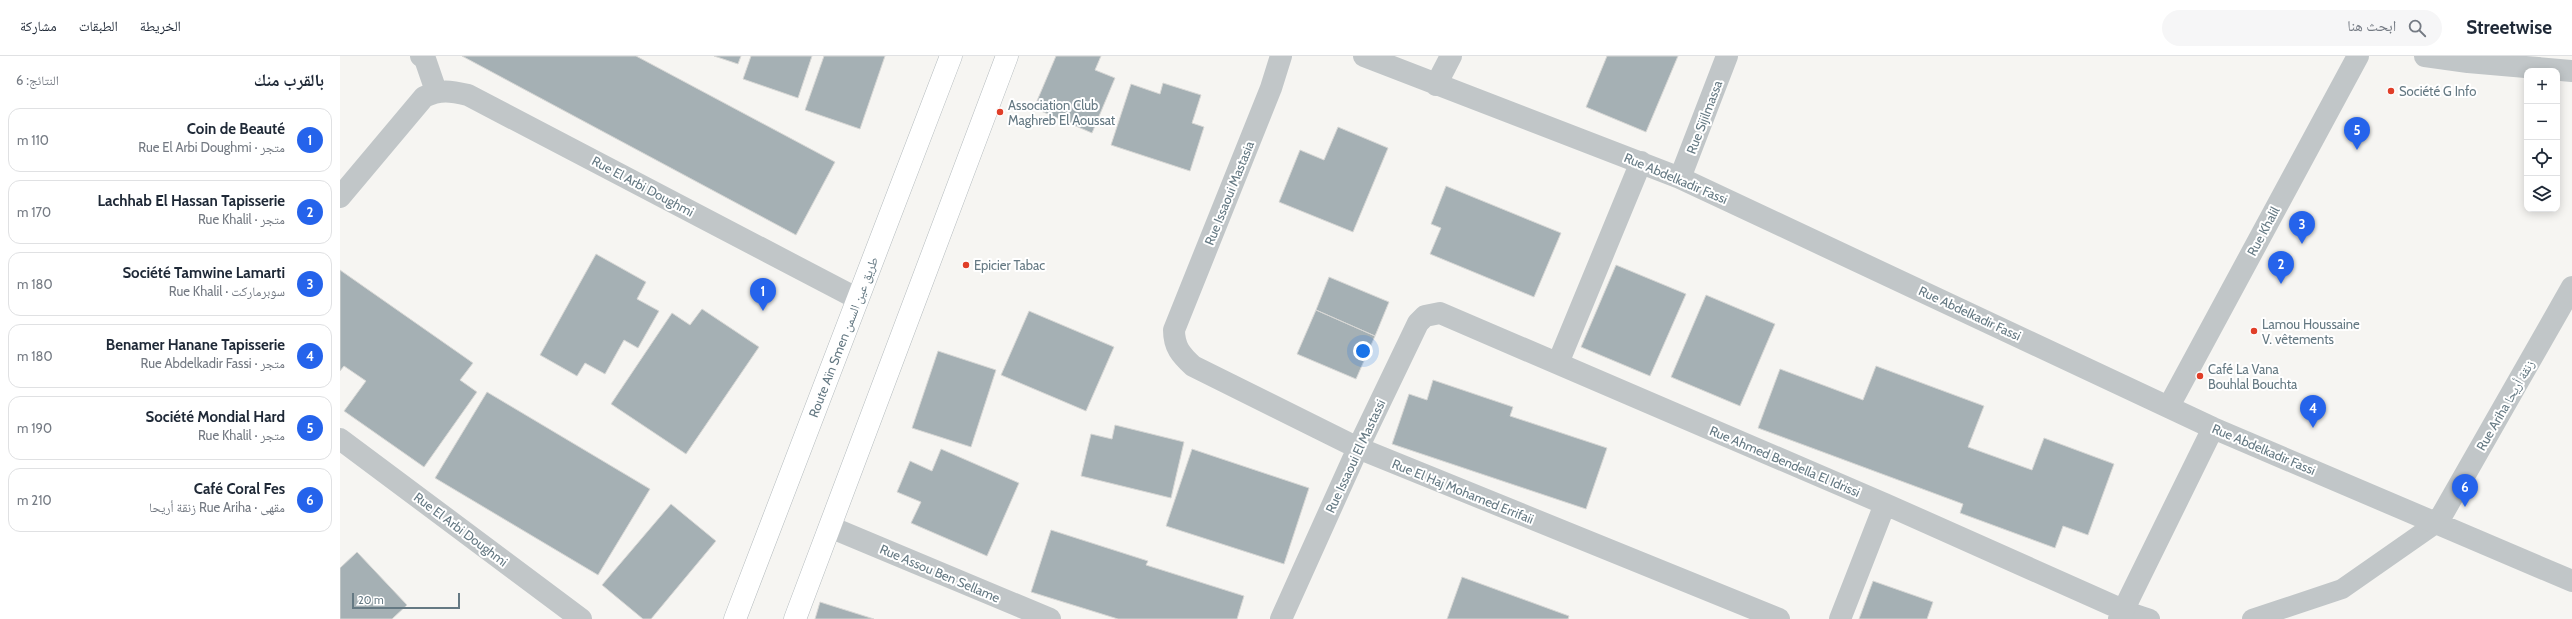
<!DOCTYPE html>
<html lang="ar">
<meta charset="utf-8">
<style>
body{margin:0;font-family:Cabin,"Noto Naskh Arabic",sans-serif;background:#f6f6f7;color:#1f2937;direction:rtl}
.controls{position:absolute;right:12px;top:12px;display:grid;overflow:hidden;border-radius:8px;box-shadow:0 2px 10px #0003}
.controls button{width:36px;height:36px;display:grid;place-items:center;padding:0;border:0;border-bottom:1px solid #e0e1e3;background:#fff;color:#1f2937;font:20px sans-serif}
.scale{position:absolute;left:12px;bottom:10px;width:108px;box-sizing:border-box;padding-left:4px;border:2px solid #657983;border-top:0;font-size:11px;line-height:14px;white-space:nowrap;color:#657983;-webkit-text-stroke:3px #fff;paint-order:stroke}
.you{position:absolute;left:1023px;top:295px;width:14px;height:14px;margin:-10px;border:3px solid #fff;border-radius:50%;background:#1a73e8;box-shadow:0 0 0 6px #1a73e833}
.badge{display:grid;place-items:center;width:26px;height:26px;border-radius:50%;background:#2563eb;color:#fff;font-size:13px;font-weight:700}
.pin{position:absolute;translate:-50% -33px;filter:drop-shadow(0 1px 2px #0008)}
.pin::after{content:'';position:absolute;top:21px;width:14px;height:12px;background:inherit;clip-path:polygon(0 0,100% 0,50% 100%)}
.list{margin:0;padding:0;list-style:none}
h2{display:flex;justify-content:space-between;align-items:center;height:52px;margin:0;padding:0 16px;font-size:17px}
h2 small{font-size:13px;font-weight:400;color:#747a83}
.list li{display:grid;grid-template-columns:26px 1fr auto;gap:12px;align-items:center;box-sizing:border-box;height:64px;margin:0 8px 8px;padding:0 8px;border:1px solid #e0e1e3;border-radius:12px}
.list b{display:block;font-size:15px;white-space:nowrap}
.list p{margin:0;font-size:13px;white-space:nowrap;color:#747a83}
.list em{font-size:13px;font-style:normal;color:#747a83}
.icon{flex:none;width:22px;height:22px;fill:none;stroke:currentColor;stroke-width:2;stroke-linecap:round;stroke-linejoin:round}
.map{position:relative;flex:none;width:2232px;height:563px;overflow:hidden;direction:ltr}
header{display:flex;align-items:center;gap:24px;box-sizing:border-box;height:56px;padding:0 20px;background:#fff;border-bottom:1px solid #e0e1e3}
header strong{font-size:19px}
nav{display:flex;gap:22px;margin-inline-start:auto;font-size:14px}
.search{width:280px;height:36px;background:#f6f6f7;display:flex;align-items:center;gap:10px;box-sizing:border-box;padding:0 14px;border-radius:22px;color:#747a83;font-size:15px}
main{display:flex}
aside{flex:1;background:#fff}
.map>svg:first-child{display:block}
.building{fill:#a5b0b4;stroke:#d7d7d5}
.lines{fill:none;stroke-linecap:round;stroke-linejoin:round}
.secondary-casing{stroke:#b3babd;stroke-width:23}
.lane{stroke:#c1c6c8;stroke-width:20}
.street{stroke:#c1c6c8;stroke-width:22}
.secondary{stroke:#fff;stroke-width:22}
.poi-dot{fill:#e03e28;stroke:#fff;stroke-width:1.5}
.labels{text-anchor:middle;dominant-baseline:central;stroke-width:4;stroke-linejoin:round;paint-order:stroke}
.poi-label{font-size:13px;fill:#657983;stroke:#fff;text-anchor:start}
.street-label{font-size:13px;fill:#657983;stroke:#fff}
</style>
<header>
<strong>Streetwise</strong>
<div class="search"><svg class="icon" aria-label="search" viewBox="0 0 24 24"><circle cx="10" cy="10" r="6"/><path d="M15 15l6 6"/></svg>ابحث هنا</div>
<nav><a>الخريطة</a><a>الطبقات</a><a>مشاركة</a></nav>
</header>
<main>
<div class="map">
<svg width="2232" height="563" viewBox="0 0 2232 563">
<rect width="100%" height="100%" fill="#f6f5f2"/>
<path class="building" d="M122,0H296L495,106L456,179Z
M374,0H401L398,8Z
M411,0H472L458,42L403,23Z
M484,0H545L520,73L465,54Z
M716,0H761L755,14L775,22L752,77L694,52Z
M1267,0H1338L1306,76L1246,51Z
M823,27L861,39L852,67L864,71L850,115L771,89L791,28L820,38Z
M998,71L1048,92L1013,176L939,146L960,94L984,104Z
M1106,130L1221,177L1194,241L1090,198L1101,172L1091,168Z
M256,198L306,226L297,243L319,255L298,292L284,284L265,318L245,307L237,320L200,299Z
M1276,209L1346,238L1310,320L1241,291Z
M0,214L133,307L120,324L137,336L84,411L4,355L26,325L4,310L0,315Z
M989,221L1049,246L1035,280L976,254Z
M1366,239L1435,268L1400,350L1331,321Z
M362,253L419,291L346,398L271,348L332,257L350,269Z
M976,254L1035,280L1016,323L957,298Z
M689,255L774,291L746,355L661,319Z
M598,295L656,314L631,391L572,372Z
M1536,310L1644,350L1628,391L1692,414L1704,382L1774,408L1748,479L1723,470L1715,492L1620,457L1623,448L1418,372L1440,313L1523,344Z
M1093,324L1173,351L1170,360L1267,392L1246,453L1052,388L1069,338L1087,344Z
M147,336L310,433L258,519L95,422Z
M775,369L844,386L831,442L741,420L751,378L772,383Z
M601,393L679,427L647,500L571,467L581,446L557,436L570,405L592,415Z
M852,393L969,432L944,508L826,470Z
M331,448L376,485L311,563H303L262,529Z
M711,474L808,505L806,509L904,540L897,563H778L691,536Z
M17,496L67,549L52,563H0V512Z
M1122,521L1229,560L1228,563H1107Z
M1533,525L1593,546L1587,563H1519Z
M480,546L534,563H475Z"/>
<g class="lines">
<g class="secondary-casing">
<path id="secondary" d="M395,563L611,0
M455,563L667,0"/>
</g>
<path class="lane" d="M1783,554L1810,563
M1912,563L2002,533L2098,466"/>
<path class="street" d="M81,0L85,3L96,35
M941,0L931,32L834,274C834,291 841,299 853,310L1018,392L1439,563
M1024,0L1340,122L1873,372L2232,525
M2085,0L2128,6L2232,15
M1096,29L1111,0
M1340,122L1387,0
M0,141L84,41C100,33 111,35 128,39L518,243
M1218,307L1301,106
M1829,350L2018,0
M0,383L241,563
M2098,466L2232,231
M490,471L710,563
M941,563L1018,392L1078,267L1085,260L1100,257L1545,448L1783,554
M1500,563L1545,448
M1779,563L1873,372"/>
<use href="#secondary" class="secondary"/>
</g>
<g class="poi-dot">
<circle cx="2051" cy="35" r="4"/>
<circle cx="660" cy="56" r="4"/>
<circle cx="626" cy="209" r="4"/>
<circle cx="1914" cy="275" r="4"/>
<circle cx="1860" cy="320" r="4"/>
</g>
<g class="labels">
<g class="poi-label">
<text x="2059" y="35">Société G Info</text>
<text x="668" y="49">Association Club<tspan x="668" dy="15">Maghreb El Aoussat</tspan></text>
<text x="634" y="209">Epicier Tabac</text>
<text x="1922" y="268">Lamou Houssaine<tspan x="1922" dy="15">V. vêtements</tspan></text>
<text x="1868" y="313">Café La Vana<tspan x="1868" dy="15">Bouhlal Bouchta</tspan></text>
</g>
<g class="street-label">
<text transform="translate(1364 61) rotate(-69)">Rue Sijilmassa</text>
<text transform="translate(1336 122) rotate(23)">Rue Abdelkadir Fassi</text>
<text transform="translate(303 130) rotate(28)">Rue El Arbi Doughmi</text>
<text transform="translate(889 137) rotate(-68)">Rue Issaoui Mastasia</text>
<text transform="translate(1923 175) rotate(-62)">Rue Khalil</text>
<text transform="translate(1630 257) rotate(25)">Rue Abdelkadir Fassi</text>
<text transform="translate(503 281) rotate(-69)">Route Aïn Smen طريق عين السمن</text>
<text transform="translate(2165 349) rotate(-60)">Rue Ariha زنقة أريحا</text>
<text transform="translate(1924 393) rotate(23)">Rue Abdelkadir Fassi</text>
<text transform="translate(1015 400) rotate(-65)">Rue Issaoui El Mastassi</text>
<text transform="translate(1445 405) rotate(23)">Rue Ahmed Bendella El Idrissi</text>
<text transform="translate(1123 435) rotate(22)">Rue El Haj Mohamed Errifaii</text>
<text transform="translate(121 473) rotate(37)">Rue El Arbi Doughmi</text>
<text transform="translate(600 517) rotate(23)">Rue Assou Ben Sellame</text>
</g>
</g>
</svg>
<div class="controls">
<button>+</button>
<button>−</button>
<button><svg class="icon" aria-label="locate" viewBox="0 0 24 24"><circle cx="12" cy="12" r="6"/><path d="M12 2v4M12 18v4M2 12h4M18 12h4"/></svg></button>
<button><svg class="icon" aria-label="layers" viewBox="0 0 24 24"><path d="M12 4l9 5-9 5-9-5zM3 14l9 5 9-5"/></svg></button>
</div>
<div class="scale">20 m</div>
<div class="you"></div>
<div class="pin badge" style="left:423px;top:255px">1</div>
<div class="pin badge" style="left:1941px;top:228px">2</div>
<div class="pin badge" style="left:1962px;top:188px">3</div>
<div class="pin badge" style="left:1973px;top:372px">4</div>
<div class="pin badge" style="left:2017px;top:94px">5</div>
<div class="pin badge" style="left:2125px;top:451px">6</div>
</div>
<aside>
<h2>بالقرب منك<small>النتائج: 6</small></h2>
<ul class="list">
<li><span class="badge">1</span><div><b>Coin de Beauté</b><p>متجر · Rue El Arbi Doughmi</p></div><em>110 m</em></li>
<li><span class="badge">2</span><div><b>Lachhab El Hassan Tapisserie</b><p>متجر · Rue Khalil</p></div><em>170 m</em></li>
<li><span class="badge">3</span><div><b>Société Tamwine Lamarti</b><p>سوبرماركت · Rue Khalil</p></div><em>180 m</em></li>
<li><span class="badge">4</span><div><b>Benamer Hanane Tapisserie</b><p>متجر · Rue Abdelkadir Fassi</p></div><em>180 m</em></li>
<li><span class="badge">5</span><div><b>Société Mondial Hard</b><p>متجر · Rue Khalil</p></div><em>190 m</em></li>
<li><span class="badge">6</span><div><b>Café Coral Fes</b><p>مقهى · Rue Ariha زنقة أريحا</p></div><em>210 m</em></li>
</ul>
</aside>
</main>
